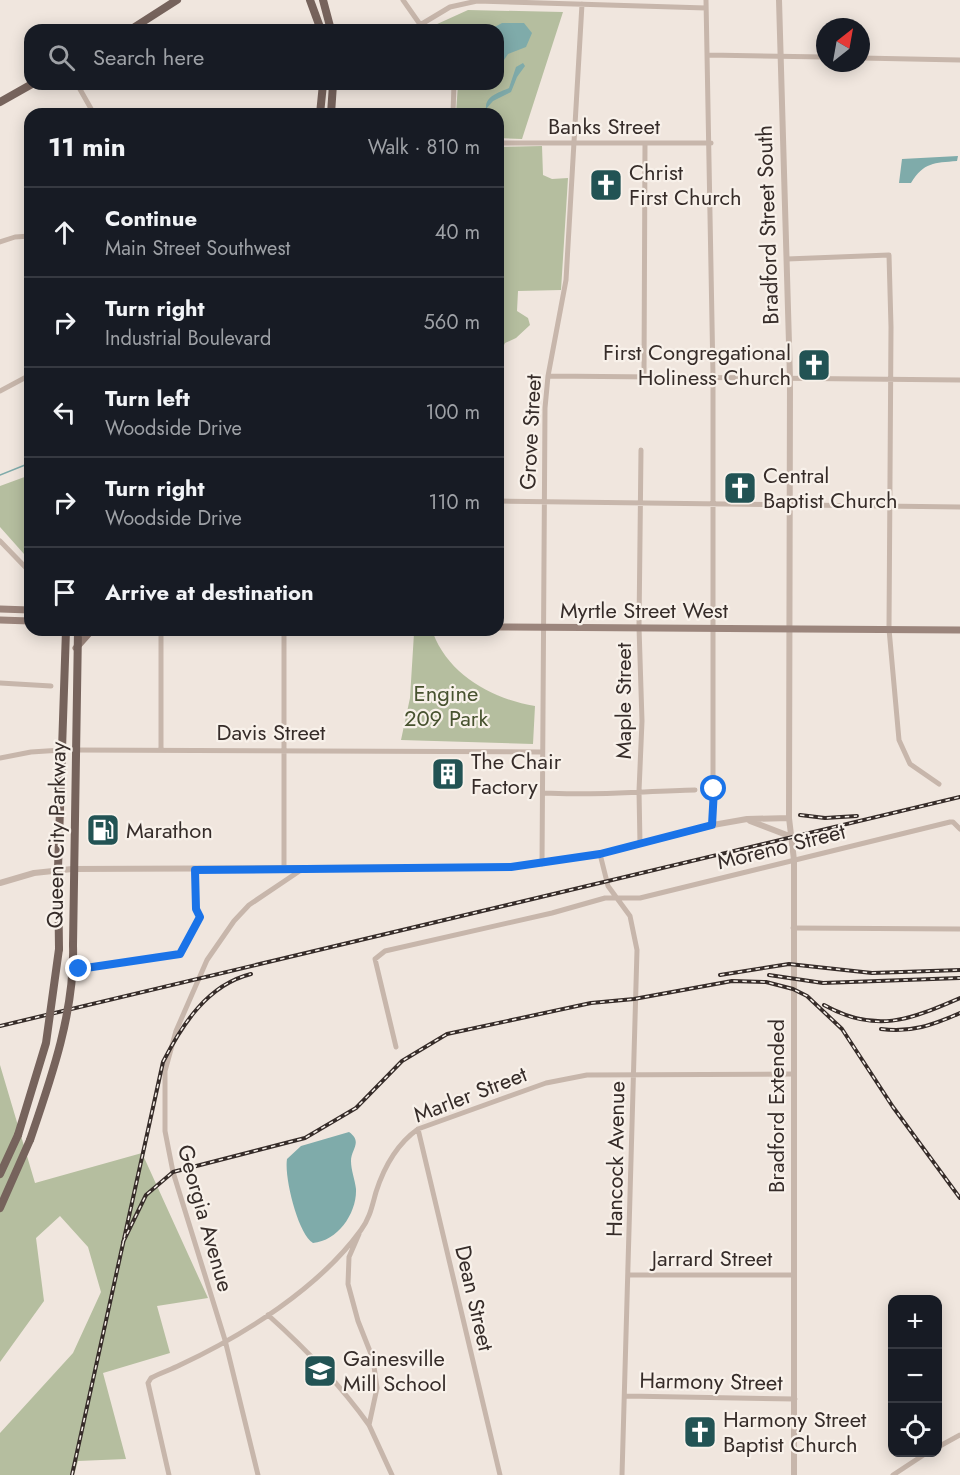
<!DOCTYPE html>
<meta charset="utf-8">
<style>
body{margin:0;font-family:Jost,sans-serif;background:#242831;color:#f1f3f6}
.controls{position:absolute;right:18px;bottom:18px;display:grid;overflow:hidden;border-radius:12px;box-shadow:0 3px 15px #0003}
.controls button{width:54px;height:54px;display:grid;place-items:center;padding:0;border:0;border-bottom:2px solid #363941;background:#171b24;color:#f1f3f6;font:30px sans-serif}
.compass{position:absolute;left:816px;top:18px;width:54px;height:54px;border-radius:50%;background:#171b24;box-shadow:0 3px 15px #0003;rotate:31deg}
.stop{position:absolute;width:18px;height:18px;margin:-14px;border:4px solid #1a73e8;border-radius:50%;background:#fff}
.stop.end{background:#1a73e8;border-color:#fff;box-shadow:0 2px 6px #0008}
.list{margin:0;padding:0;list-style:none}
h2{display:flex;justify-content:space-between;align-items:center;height:78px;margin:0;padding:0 24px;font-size:26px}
h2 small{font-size:20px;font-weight:400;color:#9ea1a6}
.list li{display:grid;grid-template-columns:39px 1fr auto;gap:18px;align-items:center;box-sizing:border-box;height:90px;padding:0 24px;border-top:2px solid #363941}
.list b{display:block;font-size:22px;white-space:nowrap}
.list p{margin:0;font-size:20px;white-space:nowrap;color:#9ea1a6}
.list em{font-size:20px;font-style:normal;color:#9ea1a6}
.icon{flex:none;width:33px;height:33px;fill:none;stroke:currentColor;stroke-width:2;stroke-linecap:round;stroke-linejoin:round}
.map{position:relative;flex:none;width:960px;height:1475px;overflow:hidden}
.search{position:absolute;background:#171b24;box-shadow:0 3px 15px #0003;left:24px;top:24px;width:480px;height:66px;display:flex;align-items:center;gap:15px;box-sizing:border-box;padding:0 21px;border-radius:18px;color:#9ea1a6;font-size:22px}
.panel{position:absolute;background:#171b24;box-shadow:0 3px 15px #0003;left:24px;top:108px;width:480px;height:528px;border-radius:18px}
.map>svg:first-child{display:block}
.green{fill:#b5be9f}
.water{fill:#7fabaa}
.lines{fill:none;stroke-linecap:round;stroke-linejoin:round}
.stream{stroke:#7fabaa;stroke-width:1.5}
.minor{stroke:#c7b6ab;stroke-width:5}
.tertiary{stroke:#c7b6ab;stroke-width:6}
.secondary{stroke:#9b857c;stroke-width:7}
.primary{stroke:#76635c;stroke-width:8}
.rail-casing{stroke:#362c29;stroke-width:4}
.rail{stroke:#f8f1ea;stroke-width:1.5;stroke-dasharray:4.5;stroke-linecap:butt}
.primary-bridge{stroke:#76635c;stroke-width:8}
.route{stroke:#1a73e8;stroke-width:8}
.labels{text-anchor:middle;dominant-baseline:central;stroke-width:4.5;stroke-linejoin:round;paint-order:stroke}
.street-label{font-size:22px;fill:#362c29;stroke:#f8f1ea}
.poi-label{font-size:22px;fill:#362c29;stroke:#f8f1ea;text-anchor:start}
.park-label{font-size:22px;fill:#47522f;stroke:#f8f1ea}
</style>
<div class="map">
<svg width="960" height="1475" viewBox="0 0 960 1475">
<rect width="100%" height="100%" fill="#f0e6de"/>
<path class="green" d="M468,10L563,12L522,139L498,138V114H456L458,84H498V30H432L435,25Z
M542,146L543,175L552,179L568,178L561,290L518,291L517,311L528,318L530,325L516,338L505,343L498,357V147Z
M30,475V556L24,554L0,527V486Z
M414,633H433C449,675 492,699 535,706L533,744L401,740L410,698Z
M0,1065L35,1183L142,1153L208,1298L157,1306L170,1353L103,1373L126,1459L78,1461L74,1475H0V1433L73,1353L101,1292L88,1247L60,1216L36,1238L44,1301L0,1362Z"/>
<path class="water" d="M502,23H524L532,33L526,47L508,54L498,69V30H489Z
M523,63L525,66L517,77L511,92L493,101L486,109C485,96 498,93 509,88L516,67Z
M958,156L957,161C934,163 924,162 911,183H899L902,159Z
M349,1132C363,1142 351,1149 351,1161C351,1170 355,1180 356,1189C357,1213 338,1241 313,1243C298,1234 284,1177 287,1159L301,1146Z"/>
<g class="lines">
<path class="stream" d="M0,475L30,463"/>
<path class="minor" d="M403,0L424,30
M706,0L713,376V825
M420,25L450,7L477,1L706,8
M708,55L825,57
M861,58L960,60
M77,84L94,114
M453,114L454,84
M498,143H711
M0,242L15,237L30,236
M787,259L889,255L891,327L889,629L899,740L910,764L939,784
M548,376L960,380
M644,377L645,143
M0,391L30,375
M498,501L960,507
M0,541L30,572
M161,630V750
M0,683L51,686
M75,750L542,752
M0,758L31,752L62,750
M544,793C595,796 644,791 695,790
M640,844L639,791L642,721L639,627L641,450
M600,854L608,886L630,916L637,950L622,1475
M542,864L545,408L548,376L566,280L582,4
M284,870V630
M793,928L960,929
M79,969L179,954L199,917L196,909L195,870
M396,1047L375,959L385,951L552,913L605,898H640L950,822H953L960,829
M418,1129L500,1475
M359,1234L349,1257L348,1284L358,1321L373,1359L377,1388L369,1425L392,1475
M629,1275H794
M268,1315C306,1349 339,1383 369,1425
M626,1396L795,1399
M938,1447L960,1435
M169,1475L148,1383L151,1378C160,1373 170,1370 180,1365C244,1335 319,1288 361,1230C370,1218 372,1206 376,1192C384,1167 397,1144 418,1129L546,1083L587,1075L794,1074
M258,1475L225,1340L173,1172L165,1131V1071L176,1031L207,960L234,921L249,905L301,870
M893,1475L928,1452"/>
<path class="tertiary" d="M779,0L790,378L789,818L794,860V1475
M750,821L792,837
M0,883L34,873L72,869L511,867L600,854L713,825L747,819L789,818"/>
<path class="secondary" d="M0,609L30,610
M0,620L30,621
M498,627L960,630
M76,648L92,630"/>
<path class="primary" d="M310,0L321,30
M323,0L331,30
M130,30L177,0
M0,102L32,84
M320,114L323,84
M331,114L333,84
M73,945L78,630
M59,949L58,869L66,630
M0,1174L18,1135
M0,1208L30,1140"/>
<g class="rail-casing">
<path id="rail" d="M800,815L825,818L857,816
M720,975L789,964L872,973L960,970
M769,975L823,983L960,978
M824,1005C876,1034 909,1020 960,998
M0,1026L960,797
M881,1029C911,1033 933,1025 960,1013
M123,1242L146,1195L173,1172L305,1138L356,1108L402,1061L447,1034L591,1003L634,999L732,981L766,982L793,989L807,996L842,1029L893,1107L960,1198
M72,1475L163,1062C182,1025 207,985 251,974"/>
</g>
<use href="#rail" class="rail"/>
<path class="primary-bridge" d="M18,1135L46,1043L59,949
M30,1140C51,1079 75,1011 73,945"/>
</g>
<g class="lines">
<path class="route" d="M79,969L180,954L200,917L196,909L195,870L511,867L600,854L712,825L714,789"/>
</g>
<defs>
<g id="church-square" transform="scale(1.725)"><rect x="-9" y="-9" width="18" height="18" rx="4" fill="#225354" stroke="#f8f1ea"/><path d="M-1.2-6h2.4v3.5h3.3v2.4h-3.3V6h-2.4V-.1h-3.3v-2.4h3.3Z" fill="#fff"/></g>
<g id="building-square" transform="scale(1.725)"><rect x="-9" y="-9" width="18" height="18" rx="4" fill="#225354" stroke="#f8f1ea"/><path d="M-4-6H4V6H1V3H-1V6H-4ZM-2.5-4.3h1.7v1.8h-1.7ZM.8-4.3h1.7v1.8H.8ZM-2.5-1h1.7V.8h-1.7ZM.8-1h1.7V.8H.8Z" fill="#fff"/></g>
<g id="fuel-square" transform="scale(1.725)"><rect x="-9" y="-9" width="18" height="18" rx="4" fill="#225354" stroke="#f8f1ea"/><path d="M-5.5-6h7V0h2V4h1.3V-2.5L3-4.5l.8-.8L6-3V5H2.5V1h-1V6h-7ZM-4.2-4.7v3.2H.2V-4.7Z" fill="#fff"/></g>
<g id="school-square" transform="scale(1.725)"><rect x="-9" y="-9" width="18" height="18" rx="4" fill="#225354" stroke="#f8f1ea"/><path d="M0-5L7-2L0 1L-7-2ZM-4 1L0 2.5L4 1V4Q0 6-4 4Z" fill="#fff"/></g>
</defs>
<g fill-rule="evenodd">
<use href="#church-square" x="606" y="185"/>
<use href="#church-square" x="814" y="365"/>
<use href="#church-square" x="740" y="488"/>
<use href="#building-square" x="448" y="774"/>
<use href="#fuel-square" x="103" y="830"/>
<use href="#school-square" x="320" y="1371"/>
<use href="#church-square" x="700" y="1432"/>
</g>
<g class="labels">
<g class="street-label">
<text x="604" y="126">Banks Street</text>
<text transform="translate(767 225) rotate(-92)">Bradford Street South</text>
<text transform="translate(530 432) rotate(-87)">Grove Street</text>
<text x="644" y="610">Myrtle Street West</text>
<text transform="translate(623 701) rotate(-90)">Maple Street</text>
<text x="271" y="732">Davis Street</text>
<text transform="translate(56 835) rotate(-89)">Queen City Parkway</text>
<text transform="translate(781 846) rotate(-14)">Moreno Street</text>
<text transform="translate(470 1094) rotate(-21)">Marler Street</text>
<text transform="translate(776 1106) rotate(-90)">Bradford Extended</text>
<text transform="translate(615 1159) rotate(-89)">Hancock Avenue</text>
<text transform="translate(206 1218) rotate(74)">Georgia Avenue</text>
<text x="712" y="1258">Jarrard Street</text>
<text transform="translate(475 1298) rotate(77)">Dean Street</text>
<text transform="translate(711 1381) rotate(1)">Harmony Street</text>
</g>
<g class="poi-label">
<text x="629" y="172">Christ<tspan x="629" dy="25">First Church</tspan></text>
<text x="791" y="352" text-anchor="end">First Congregational<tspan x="791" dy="25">Holiness Church</tspan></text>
<text x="763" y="475">Central<tspan x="763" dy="25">Baptist Church</tspan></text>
<text x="471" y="761">The Chair<tspan x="471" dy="25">Factory</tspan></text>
<text x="126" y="830">Marathon</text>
<text x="343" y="1358">Gainesville<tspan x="343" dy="25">Mill School</tspan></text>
<text x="723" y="1419">Harmony Street<tspan x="723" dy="25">Baptist Church</tspan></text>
</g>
<g class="park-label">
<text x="446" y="693">Engine<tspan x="446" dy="25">209 Park</tspan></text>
</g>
</g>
</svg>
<div class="controls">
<button>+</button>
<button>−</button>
<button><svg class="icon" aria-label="locate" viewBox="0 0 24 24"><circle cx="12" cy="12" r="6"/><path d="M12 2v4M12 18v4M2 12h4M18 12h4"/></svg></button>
</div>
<svg class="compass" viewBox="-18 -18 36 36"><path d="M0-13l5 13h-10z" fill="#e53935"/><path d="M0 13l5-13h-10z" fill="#9ea1a6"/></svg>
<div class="stop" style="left:714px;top:789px"></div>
<div class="stop end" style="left:79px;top:969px"></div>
<div class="search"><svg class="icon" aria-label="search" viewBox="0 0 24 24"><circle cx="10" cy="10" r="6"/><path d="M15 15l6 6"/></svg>Search here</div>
<section class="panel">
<h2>11 min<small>Walk · 810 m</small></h2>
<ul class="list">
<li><svg class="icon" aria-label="ahead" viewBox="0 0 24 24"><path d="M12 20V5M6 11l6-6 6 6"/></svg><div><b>Continue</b><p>Main Street Southwest</p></div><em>40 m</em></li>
<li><svg class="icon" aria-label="right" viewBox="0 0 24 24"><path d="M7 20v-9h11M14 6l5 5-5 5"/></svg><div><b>Turn right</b><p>Industrial Boulevard</p></div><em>560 m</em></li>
<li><svg class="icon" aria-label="left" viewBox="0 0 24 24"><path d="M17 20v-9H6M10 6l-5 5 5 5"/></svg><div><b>Turn left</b><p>Woodside Drive</p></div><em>100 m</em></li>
<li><svg class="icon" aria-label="right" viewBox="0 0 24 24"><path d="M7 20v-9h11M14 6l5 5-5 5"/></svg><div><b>Turn right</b><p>Woodside Drive</p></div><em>110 m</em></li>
<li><svg class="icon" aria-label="arrive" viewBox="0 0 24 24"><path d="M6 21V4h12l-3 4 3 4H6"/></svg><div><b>Arrive at destination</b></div></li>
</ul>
</section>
</div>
